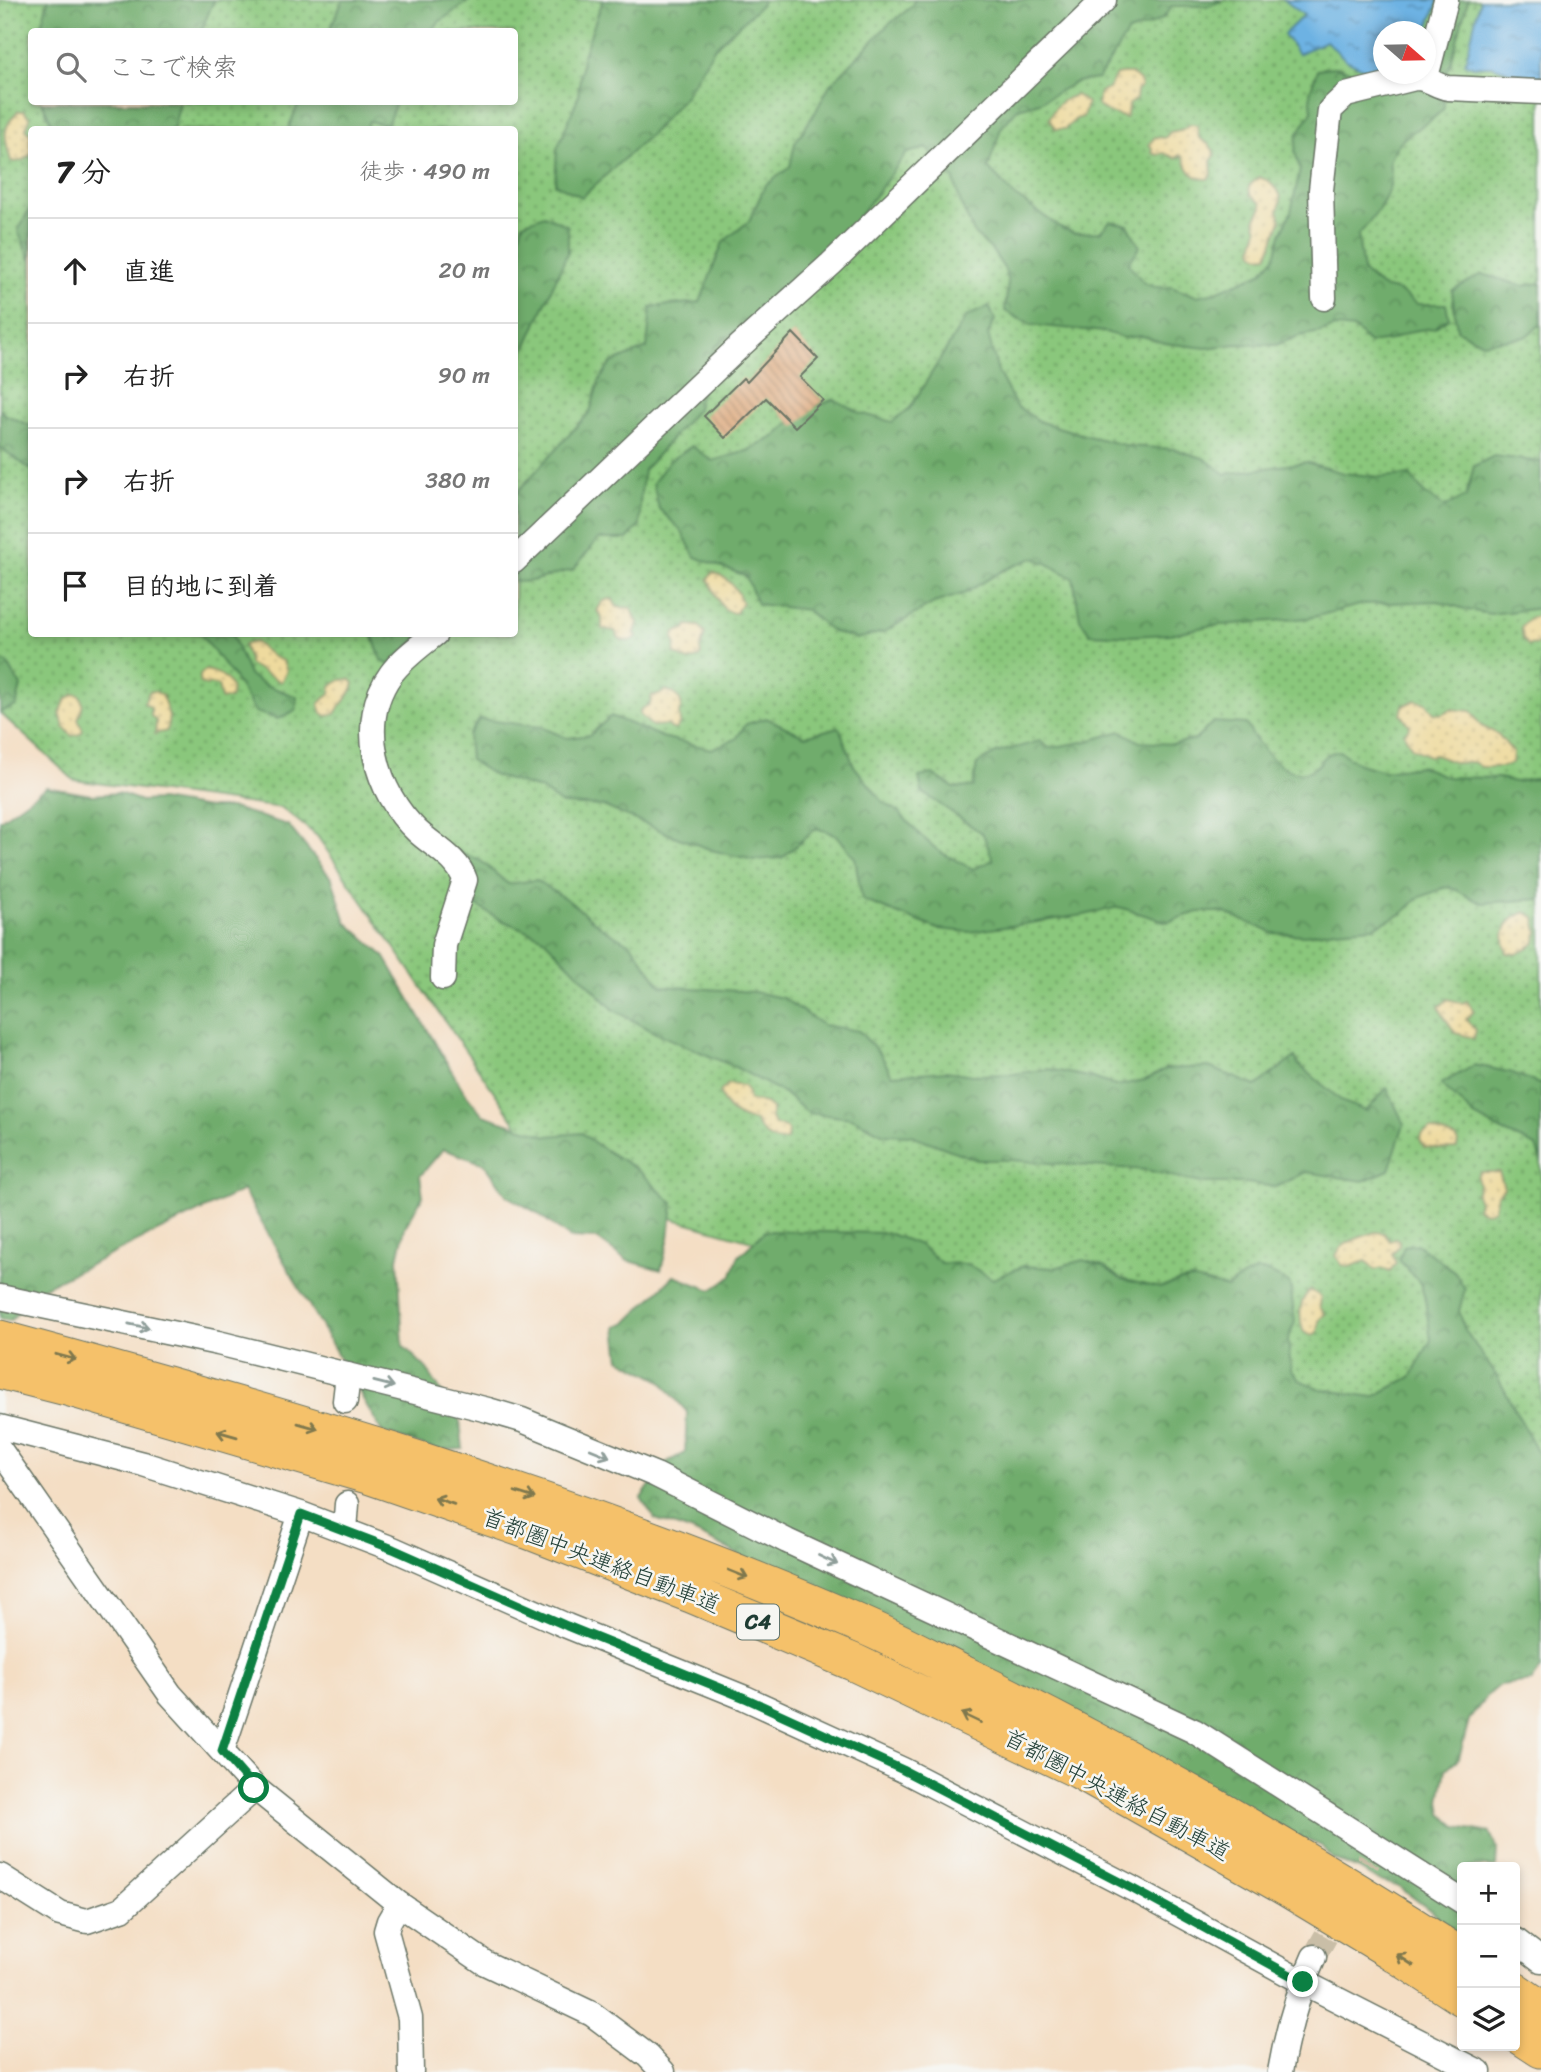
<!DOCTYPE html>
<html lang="ja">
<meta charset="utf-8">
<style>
body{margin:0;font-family:Sriracha,"Klee One",sans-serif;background:#f6f6f6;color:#222}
.controls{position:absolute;right:21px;bottom:21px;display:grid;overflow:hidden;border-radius:7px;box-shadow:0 4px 10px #0003}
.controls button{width:63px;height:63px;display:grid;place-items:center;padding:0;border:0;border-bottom:2px solid #e0e0e0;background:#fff;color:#222;font:35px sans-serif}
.compass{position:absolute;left:1373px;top:21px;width:63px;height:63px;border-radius:50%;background:#fff;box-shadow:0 4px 10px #0003;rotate:110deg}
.stop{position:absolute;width:21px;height:21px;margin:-16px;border:5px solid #0b8043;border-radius:50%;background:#fff}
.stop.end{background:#0b8043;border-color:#fff;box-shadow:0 2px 7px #0008}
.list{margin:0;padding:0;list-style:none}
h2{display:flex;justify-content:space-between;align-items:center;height:91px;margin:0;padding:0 28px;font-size:30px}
h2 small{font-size:23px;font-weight:400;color:#767676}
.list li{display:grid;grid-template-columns:46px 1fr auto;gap:21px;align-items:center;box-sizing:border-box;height:105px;padding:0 28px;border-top:2px solid #e0e0e0}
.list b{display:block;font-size:26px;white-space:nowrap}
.list em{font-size:23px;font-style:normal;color:#767676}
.icon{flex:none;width:38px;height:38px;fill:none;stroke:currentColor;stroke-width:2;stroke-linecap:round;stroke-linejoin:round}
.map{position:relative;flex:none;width:1541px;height:2072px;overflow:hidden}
.search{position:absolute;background:#fff;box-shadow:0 4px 10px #0003;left:28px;top:28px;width:490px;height:77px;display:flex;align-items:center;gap:18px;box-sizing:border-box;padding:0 24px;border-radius:7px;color:#767676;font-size:26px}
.panel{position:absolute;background:#fff;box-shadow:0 4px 10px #0003;left:28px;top:126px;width:490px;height:511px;border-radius:7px}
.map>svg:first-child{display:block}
.grass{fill:url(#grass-dots);stroke:#548258;stroke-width:2;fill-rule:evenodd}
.forest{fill:url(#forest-crowns);stroke:#477450;stroke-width:2}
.sand{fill:url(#sand-dots);stroke:#868c69;stroke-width:2}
.water{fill:url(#water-ripples);stroke:#46788c;stroke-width:2}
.building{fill:url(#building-back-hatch)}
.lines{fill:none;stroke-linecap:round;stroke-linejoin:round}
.minor-tunnel{stroke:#c9bea7;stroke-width:24;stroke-dasharray:24 12;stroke-linecap:butt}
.minor-casing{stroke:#6a7566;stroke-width:27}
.highway-casing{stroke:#6a7566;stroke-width:39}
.minor{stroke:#fff;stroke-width:24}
.highway{stroke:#f5c16b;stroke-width:37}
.oneway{stroke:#8f9e9a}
.oneway2{stroke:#7f784d}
.route{stroke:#0b8043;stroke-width:9}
.labels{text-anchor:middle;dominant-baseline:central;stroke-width:5;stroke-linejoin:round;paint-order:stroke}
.shield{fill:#f6f6f2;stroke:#60746d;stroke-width:2}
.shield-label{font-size:21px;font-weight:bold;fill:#1f3d34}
.street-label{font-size:23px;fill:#1f3d34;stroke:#f6f6f2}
</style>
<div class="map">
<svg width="1541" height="2072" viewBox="0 0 1541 2072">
<defs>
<pattern id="grass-dots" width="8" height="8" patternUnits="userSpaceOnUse" patternTransform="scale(1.75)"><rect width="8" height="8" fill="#8ac77c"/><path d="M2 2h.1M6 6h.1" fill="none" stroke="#70a366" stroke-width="1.8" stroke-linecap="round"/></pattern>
<pattern id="forest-crowns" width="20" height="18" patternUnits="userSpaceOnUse" patternTransform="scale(1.75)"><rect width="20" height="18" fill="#6fac6c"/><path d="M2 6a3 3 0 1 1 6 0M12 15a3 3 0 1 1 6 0" fill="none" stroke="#5b8d5a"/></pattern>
<pattern id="sand-dots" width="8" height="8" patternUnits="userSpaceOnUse" patternTransform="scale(1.75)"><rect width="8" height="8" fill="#eeda9e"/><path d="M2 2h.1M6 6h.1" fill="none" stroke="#ccbc89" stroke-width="1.8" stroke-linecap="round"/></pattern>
<pattern id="water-ripples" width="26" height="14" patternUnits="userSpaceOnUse" patternTransform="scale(1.75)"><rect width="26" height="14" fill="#6db2e3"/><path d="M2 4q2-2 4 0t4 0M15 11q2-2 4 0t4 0" fill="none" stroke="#5992b9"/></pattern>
<pattern id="building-back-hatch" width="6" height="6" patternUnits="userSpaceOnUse" patternTransform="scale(1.75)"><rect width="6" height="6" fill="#deaa7f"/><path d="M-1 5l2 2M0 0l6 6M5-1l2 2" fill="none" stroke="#b38c69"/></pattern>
</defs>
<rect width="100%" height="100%" fill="#f6f6f2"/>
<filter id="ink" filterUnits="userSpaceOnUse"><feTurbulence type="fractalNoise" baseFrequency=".0143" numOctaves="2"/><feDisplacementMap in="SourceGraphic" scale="14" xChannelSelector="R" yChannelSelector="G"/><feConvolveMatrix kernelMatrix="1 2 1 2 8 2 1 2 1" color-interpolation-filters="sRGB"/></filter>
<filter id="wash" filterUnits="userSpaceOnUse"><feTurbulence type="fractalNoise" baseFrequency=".00686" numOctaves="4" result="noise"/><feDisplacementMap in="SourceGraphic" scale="28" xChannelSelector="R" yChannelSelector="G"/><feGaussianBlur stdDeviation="1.57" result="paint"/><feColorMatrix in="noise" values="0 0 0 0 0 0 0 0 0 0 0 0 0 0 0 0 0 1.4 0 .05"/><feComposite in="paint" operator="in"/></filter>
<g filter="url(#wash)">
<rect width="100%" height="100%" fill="#f4dec4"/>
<path class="grass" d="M0,0H1541V1563L1456,1439L560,1187L317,836L282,808L74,780L0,713ZM32,32H514V102H32ZM1384,32H1426V74H1384ZM32,130H514V634H32Z"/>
<path class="forest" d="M48,0H214L201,31H40Z
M343,0H470L439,22L431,31H329Z
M603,0H763L761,5L715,47L685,96L652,133L582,197L555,184L557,149L578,97L582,58Z
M915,0H1223L1209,6H1172L1163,18L1150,25L1128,32L1098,79L1076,82L1040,102L1018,108L1001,128L988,168L1015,196L1060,227L1074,233L1100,232L1110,221L1128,225L1140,247L1128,263L1144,283L1154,287H1171L1196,296L1216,292L1261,273L1275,257L1281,234L1291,212L1300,169L1295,152L1297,135L1312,111L1310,93L1317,70C1351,60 1348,79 1375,80C1389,81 1405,77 1419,76L1446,0H1468L1451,63L1442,85L1444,108C1427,129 1401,130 1390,159C1388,165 1392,173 1391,180C1388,199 1371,222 1358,235L1363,272L1382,287L1399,291L1417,304H1446L1449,318L1434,328L1412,331L1391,340L1369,343L1355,329L1335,327L1321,332L1299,336L1276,345L1237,344L1206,348L1164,343L1142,336L1124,338L1105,332L1031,325L1005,311L1008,283L1005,270L991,249L975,235L961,205L954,180L927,148L907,153L852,226L832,240L804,270L791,289L715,347L704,376L697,409L644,470L640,500V525L627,539H598L573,570C554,573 532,585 515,581L514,496L517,492L590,412L599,381L611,363L647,348L651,307L700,302L723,242L749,221L765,186L790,167L795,143L816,111L829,86L888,25L910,8Z
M42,102H180L173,130L54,129Z
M299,102H396L387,125L369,121L366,129H288Z
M31,206V261L18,231Z
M544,215L568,226V252L515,372V250L523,223Z
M1482,274L1523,286L1541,283V324L1525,337L1482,343L1457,330L1452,291Z
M989,306L995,320L988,334L998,372L1016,406L1041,422L1088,436L1128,446L1174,449L1203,458L1226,474L1306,462L1343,473L1381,477L1410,475L1426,495L1445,507L1466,496L1474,466L1494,456L1541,462V608L1490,614L1468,610L1438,601L1389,603L1364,604L1309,618L1209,626L1171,634L1131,636L1090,634L1080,619L1073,578L1046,563L1033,558L1004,570L963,594L934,603L884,632L856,639L831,631L807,610L757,604L746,576L695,557L681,530L659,509L653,483L669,461L692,446L712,461L747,451L776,436L801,412L834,399L860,413L892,422L910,408L966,317Z
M0,409L4,414L31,426V470L0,447Z
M200,634H232L249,675L263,684L297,697L296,710L278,719L255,712L233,676Z
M372,634H422L389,665L381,660Z
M0,660L7,663L21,686L16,706L0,712Z
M611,716L662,737L711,749L736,739L746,724L766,718L805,736L839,727L854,766L883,802L898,811L920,835L940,852L973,869L993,860L983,834L922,792L919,777L933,774L954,788L973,787L977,764L996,753L1040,741L1049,748L1088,741L1121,731L1140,742L1174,744L1196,739L1213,722L1246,724C1256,743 1287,785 1313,769C1326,761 1320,754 1339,751L1359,764L1384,771L1420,766L1447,777L1500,778L1515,782L1541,778V899L1481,903L1449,886L1418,898L1402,914L1374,927L1335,930L1305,935L1273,933L1223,912H1198L1167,922L1119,907L1084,915L970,932L938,929L862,900L855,858L837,835L816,828L782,858L753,860L715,851L676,837L603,806L562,804L540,789L495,776L470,760L468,735L480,719L541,727L567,738L590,735Z
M46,787L91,795L119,793L141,801L160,800L208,808H233L288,825L332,879L346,922L384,956L463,1090L483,1115L547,1136L582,1133C600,1149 615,1155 635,1168C648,1177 659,1192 673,1203L669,1238L661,1270L626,1260L597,1239L570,1238L536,1212L507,1196L485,1164L443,1149L420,1176L423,1196L405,1227L398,1259L403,1346L426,1368L460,1421L463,1449L436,1450L382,1432L243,1190L38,1290L10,1321L0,1319V820Z
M458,851L481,861L508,884L536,880L569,901L601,927L632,945L661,986L754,992L783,998L823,1025L859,1031L881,1055L892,1075L946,1071L973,1075L1014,1074L1048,1069L1093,1078L1115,1086L1145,1080L1166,1069L1209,1067L1256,1086L1295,1057L1298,1064L1343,1102L1366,1111L1387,1088L1404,1124L1389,1170L1363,1181L1306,1172L1276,1187L1246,1183H1201L1146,1170L1010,1160H977L911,1135L884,1134L852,1118L808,1113L784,1093L735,1067L656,1033L614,1010L542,937L499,919L469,901Z
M1475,1065L1513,1073L1541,1085V1162L1536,1146L1502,1131L1474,1116L1441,1084Z
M765,1231L888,1233L920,1245L941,1263L967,1264L993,1279L1023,1266L1054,1268L1083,1260L1103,1266L1121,1279L1160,1288L1180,1281L1191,1279L1227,1288C1252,1268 1264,1264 1290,1284L1295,1322L1288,1340L1291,1370L1300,1380L1320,1389L1373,1397L1411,1377L1431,1340L1425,1299L1420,1283L1399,1260L1404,1246L1417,1244L1455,1272L1465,1289L1459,1311L1465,1330L1498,1378L1541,1458V1668L1531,1681L1500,1685L1487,1696L1469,1720L1459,1758L1446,1769L1440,1800L1442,1814L1457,1827L1490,1833L1497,1849L1496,1867H1462V1940L1451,1933L1435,1914L1399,1887L1377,1880L1359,1869L1333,1859L1322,1846L1277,1828L773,1576L730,1550L693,1532L655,1519L641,1498L667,1462L685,1453L687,1412L660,1380L620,1359L616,1327L627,1322L674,1276L711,1290L731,1277L738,1257Z"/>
<path class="sand" d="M1122,74H1132L1140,81L1141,87L1137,91L1136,99L1129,104L1126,118L1107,112L1097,105L1100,92L1108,89L1116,75Z
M1076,95L1087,103L1083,117L1076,119L1065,129H1055L1049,119C1054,106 1062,99 1076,95Z
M18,111H24L30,118L26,129L31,135L30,144L32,153C26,159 19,164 11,161C5,139 0,129 18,111Z
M1191,124L1197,125L1199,138C1207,143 1212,145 1215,155L1211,161L1212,174L1208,179C1194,179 1187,171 1184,158L1180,155L1175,158L1164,153L1157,155L1152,153L1153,150L1149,144L1155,137L1165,138L1170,132L1181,130Z
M1259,177L1269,181L1280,194L1281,202L1278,210L1281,220L1268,255L1259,256L1254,253L1253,247L1258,229L1255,220L1262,207L1261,203L1250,195L1249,186Z
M713,572C729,578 736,587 742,602L736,613C718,613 716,591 708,579Z
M608,599L613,600L617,607L631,608L638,623L635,633L637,637C627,644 619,642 615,631L602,629V617L597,611L602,602Z
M1538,616L1541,618V644L1528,645L1523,639L1521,627L1530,618Z
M688,625L699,626L705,634L700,649L701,654L698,658L688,661L674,653L676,645L673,639L675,632L685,629Z
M255,642L273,657L283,661L287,671L281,682L249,664C250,657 244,652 244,644Z
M205,670C220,672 237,682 230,699H221L218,686L211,684L206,686L200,683V675Z
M350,679L354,683C352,696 340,703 335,714L327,716L322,713L319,704L330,693L331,686L341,680Z
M666,690C676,693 686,703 679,712L680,723L676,729H672L667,725L652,726L640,715V710L650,704L652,695H659Z
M154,691L162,695L169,716L167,731L155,734L156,721L151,716V708L144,703L149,692Z
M74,694L79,695C85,703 82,710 78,719L83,730L80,734L72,736L64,727L60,713L65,701Z
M1415,700L1426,703L1434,713L1441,714L1451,709L1471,711L1481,726L1498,734L1513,752L1512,763L1502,767H1482L1473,762L1456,763L1435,755L1429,756L1412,748L1404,734L1410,726L1401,714L1403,706Z
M1525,912L1535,917L1538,932L1534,944L1517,954L1507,953C1500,933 1505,920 1525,912Z
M1448,999L1462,1003L1467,1001L1474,1011L1466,1020L1476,1030L1474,1038L1455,1033C1451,1026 1441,1013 1439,1007Z
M728,1084L744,1086L748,1093L749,1100C759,1103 765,1100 772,1109L771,1118L775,1125L783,1126L788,1130L787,1140C771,1144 762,1134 755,1121C739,1119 723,1109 720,1092Z
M1431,1129L1456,1138L1458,1141L1457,1148C1452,1151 1431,1148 1424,1147L1420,1139L1421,1135Z
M1480,1172H1499L1504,1188L1497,1195L1494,1209C1488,1213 1483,1213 1477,1208L1479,1202L1476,1194L1479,1185L1477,1177Z
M1375,1232L1384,1233L1390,1241L1395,1238L1399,1240V1246L1392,1254L1396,1263L1390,1271L1382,1268L1375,1270L1366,1261L1349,1267L1342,1265L1336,1256C1341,1241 1361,1238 1375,1232Z
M1311,1290L1321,1297L1320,1307L1325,1314L1319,1320C1318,1329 1321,1330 1312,1336L1303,1331C1299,1318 1298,1299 1311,1290Z"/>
<path class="water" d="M1284,0H1439L1426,32H1384V74L1379,76L1346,60L1326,41L1298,54L1284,34L1304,15Z
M1480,0H1541V82L1492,66H1474L1465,64Z"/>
<g id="blocks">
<path class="building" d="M793,333L818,359L800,377L823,400L795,427L766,398L725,438L704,416L743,378L747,382Z"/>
</g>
</g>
<g filter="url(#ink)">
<use href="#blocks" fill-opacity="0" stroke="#6a7566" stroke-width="2"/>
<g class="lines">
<path class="minor-tunnel" d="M1314,1957L1369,1860"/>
<g class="minor-casing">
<path id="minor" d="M1426,77L1446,0
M1324,298L1321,190L1330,110L1346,95L1415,78C1428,77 1435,86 1448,88L1541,92
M514,561L740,346L831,264L1104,0
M435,634C420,646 403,658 391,674C356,722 376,793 417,831C433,846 458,858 465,880L444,945L443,978
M0,1297L218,1343L488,1410L522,1420L656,1475L787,1541L1194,1731L1462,1901
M345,1401L348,1375
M0,1427L143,1464L301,1514L393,1549L567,1626L745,1698L903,1770L1133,1889L1303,1982L1479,2072
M0,1450L170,1694L255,1788L399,1904L485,1963L592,2014L648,2056L663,2072
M345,1530L347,1504
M222,1751L301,1514
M0,1876L60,1914L87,1921L122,1909L255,1788
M399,1904L389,1921L386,1931L410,2018L411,2072
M1515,1940L1541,1960
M1280,2072C1287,2032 1297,1994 1314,1957"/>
</g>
<g class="highway-casing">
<path id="highway" d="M0,1339C294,1418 588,1504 867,1627C901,1642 934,1660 967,1676C1138,1759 1302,1855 1462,1957
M0,1370L67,1387L371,1476L530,1531L691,1594L853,1662L1079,1770L1289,1889L1390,1950L1462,1997
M1515,1991L1541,2009
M1515,2032L1541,2049"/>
</g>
<use href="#minor" class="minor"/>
<use href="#highway" class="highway"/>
</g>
<defs><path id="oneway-shaft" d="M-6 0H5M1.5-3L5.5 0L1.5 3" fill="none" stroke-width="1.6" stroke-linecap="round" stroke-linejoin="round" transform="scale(1.75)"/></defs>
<g class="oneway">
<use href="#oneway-shaft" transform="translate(139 1326) rotate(12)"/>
<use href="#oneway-shaft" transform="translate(384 1384) rotate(14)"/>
<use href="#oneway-shaft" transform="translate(600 1453) rotate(22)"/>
<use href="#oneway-shaft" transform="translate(828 1560) rotate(25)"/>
</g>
<g class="oneway2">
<use href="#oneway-shaft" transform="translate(66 1357) rotate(15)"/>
<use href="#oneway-shaft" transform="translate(308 1426) rotate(16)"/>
<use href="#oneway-shaft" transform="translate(227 1434) rotate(-164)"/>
<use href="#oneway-shaft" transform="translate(525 1495) rotate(18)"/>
<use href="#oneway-shaft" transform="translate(444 1501) rotate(-161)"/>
<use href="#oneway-shaft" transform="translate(738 1574) rotate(22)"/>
<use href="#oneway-shaft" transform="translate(971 1718) rotate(-154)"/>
<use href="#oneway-shaft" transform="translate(1405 1960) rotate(-147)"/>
</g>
</g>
<g class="lines" filter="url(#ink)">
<path class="route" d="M254,1788L222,1751L301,1514L393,1549L567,1626L745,1698L903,1770L1133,1889L1303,1982"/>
</g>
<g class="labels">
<rect class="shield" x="737" y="1604.5" width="42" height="35" rx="5"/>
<g class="shield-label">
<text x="758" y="1622">C4</text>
</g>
<g class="street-label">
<text transform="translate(601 1561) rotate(21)">首都圏中央連絡自動車道</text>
<text transform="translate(1117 1795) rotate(28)">首都圏中央連絡自動車道</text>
</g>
</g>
</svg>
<div class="controls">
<button>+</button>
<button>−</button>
<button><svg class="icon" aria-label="layers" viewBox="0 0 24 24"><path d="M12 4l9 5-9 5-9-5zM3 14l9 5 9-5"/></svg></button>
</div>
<svg class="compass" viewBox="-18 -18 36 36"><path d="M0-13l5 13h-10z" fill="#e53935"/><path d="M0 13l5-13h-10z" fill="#767676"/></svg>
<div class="stop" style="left:254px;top:1788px"></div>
<div class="stop end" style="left:1303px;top:1982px"></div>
<div class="search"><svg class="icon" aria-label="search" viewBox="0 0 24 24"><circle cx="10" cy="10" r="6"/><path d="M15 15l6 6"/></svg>ここで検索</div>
<section class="panel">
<h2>7 分<small>徒歩 · 490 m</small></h2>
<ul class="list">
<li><svg class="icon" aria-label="ahead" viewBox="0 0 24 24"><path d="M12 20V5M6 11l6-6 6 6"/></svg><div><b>直進</b></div><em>20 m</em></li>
<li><svg class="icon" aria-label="right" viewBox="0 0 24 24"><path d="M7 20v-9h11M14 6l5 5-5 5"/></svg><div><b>右折</b></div><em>90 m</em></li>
<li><svg class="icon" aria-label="right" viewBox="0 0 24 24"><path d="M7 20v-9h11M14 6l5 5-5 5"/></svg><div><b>右折</b></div><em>380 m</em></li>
<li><svg class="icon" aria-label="arrive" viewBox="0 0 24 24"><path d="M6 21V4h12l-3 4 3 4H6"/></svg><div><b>目的地に到着</b></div></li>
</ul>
</section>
</div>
